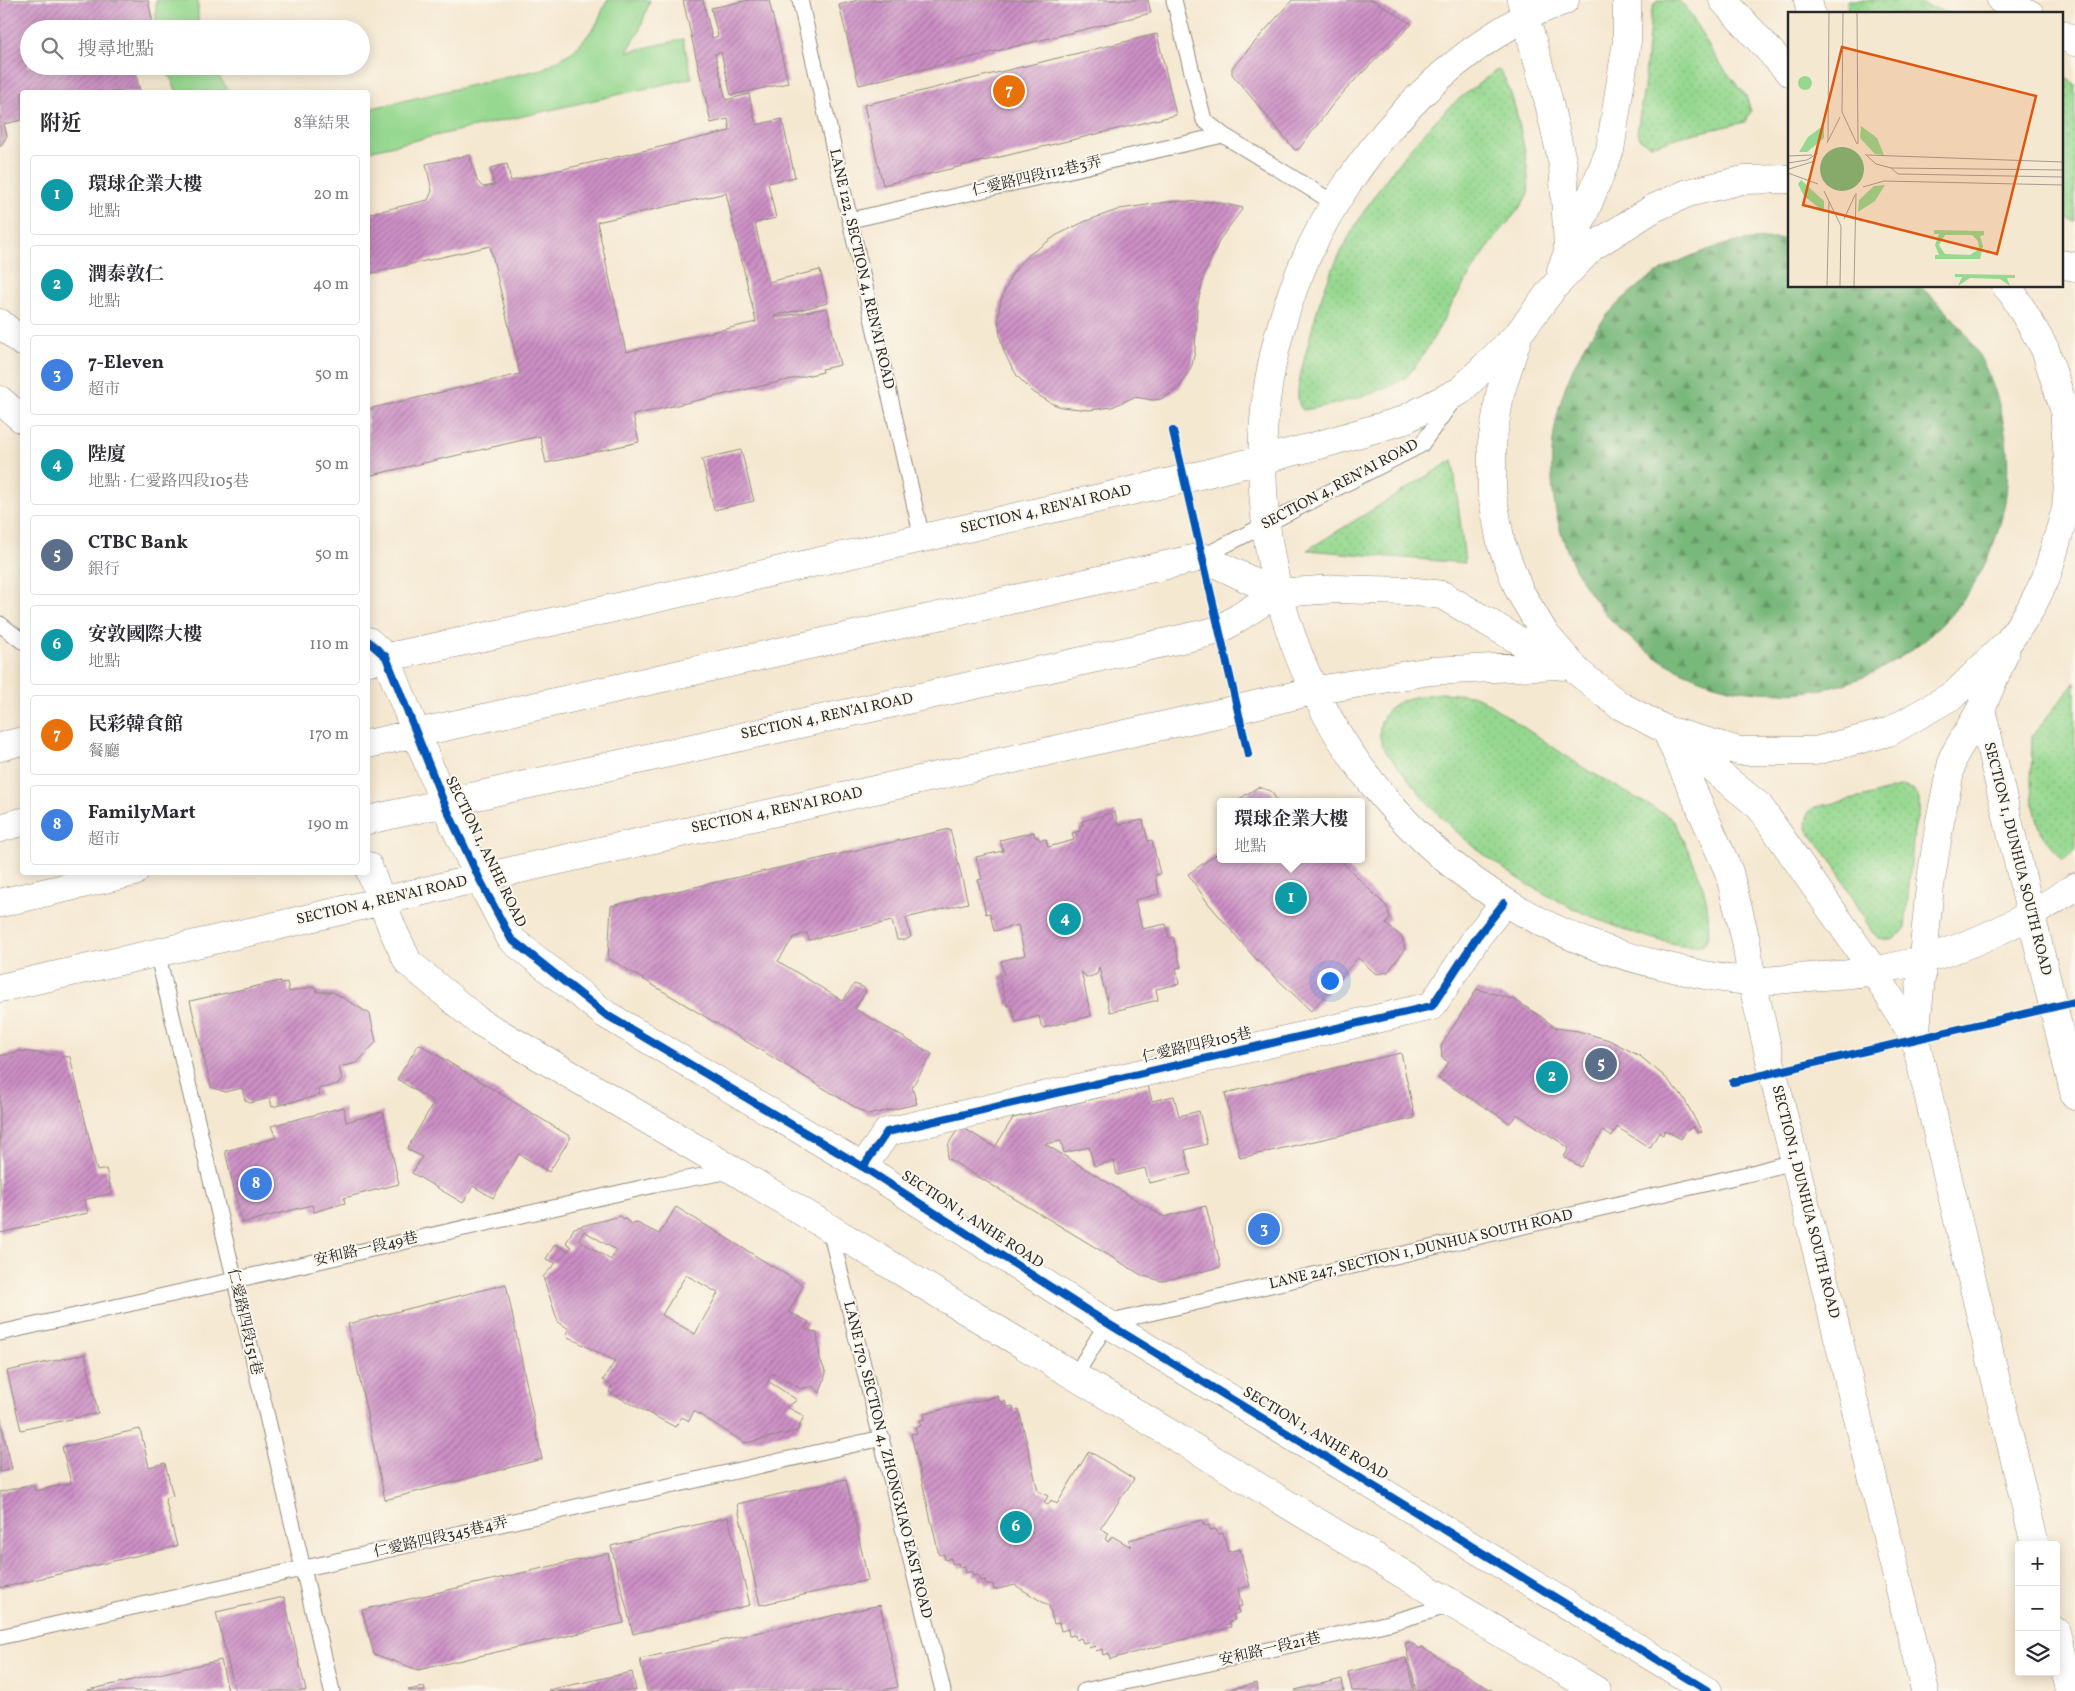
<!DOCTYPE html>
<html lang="zh-TW">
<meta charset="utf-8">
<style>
body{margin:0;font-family:Vollkorn,"Noto Serif TC",serif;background:#f7f7f7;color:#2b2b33}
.controls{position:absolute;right:15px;bottom:15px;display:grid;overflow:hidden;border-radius:5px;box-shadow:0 2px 12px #0003}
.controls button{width:45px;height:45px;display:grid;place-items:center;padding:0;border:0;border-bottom:1px solid #e1e1e2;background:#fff;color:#2b2b33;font:25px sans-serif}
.you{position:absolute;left:1329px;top:980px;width:18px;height:18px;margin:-12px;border:4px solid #fff;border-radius:50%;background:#1a73e8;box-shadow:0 0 0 8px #1a73e833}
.badge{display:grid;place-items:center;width:32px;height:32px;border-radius:50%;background:#d1495b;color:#fff;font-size:16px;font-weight:700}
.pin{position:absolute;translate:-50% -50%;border:2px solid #fff;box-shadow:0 1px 5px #0006}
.popup{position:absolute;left:1217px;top:798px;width:148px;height:65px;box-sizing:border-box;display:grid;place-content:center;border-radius:5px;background:#fff;filter:drop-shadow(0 1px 4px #0005);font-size:16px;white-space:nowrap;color:#7c7c81}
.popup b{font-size:19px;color:#2b2b33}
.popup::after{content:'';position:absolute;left:50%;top:100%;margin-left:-10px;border:10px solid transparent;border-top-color:#fff}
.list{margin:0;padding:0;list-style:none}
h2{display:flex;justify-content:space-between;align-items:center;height:65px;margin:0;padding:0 20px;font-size:21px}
h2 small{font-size:16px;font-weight:400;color:#7c7c81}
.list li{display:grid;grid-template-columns:32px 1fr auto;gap:15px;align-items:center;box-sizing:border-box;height:80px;margin:0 10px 10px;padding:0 10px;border:1px solid #e1e1e2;border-radius:5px}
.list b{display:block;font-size:19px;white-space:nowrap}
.list p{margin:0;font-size:16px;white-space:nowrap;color:#7c7c81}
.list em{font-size:16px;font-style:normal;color:#7c7c81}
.icon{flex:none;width:28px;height:28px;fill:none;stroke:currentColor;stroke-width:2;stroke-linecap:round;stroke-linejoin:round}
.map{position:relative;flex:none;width:2075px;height:1691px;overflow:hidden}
.search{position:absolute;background:#fff;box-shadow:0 2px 12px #0003;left:20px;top:20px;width:350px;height:55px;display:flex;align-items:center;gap:12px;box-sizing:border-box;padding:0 18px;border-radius:28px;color:#7c7c81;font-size:19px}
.panel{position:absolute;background:#fff;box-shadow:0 2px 12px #0003;left:20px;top:90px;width:350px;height:785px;border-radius:5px}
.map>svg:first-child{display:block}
.grass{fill:url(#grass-dots);stroke:#60825e}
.forest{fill:url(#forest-firs);stroke:#527252}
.pitch{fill:#96d890;stroke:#60825e}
.building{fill:url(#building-hatch);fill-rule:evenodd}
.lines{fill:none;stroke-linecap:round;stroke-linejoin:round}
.lane-casing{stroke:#908a7e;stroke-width:17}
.street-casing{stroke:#908a7e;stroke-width:29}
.secondary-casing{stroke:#908a7e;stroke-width:29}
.lane{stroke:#fff;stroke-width:15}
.street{stroke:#fff;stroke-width:28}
.secondary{stroke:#fff;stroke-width:28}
.cycleway-casing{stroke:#fbf7ec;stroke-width:11}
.cycleway{stroke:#0057b8;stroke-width:8}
.labels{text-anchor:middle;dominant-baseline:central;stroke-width:4;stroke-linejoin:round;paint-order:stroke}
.street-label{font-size:15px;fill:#2b2b2b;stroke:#fbf7ec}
.inset-road{fill:none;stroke:#a49c8f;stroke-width:1}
.view{fill:#df570e;fill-opacity:0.15;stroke:#df570e;stroke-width:2.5}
.inset-edge{fill:none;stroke:#2b2b2b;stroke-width:2.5}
</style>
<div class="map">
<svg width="2075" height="1691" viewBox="0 0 2075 1691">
<defs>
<pattern id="grass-dots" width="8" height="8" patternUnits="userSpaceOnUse" patternTransform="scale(1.25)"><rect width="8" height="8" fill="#96d890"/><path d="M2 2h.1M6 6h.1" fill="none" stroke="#81ba7c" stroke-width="1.8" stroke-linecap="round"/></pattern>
<pattern id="forest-firs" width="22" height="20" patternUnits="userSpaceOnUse" patternTransform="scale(1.25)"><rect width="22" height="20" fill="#78b87a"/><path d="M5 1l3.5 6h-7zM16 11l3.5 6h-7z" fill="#639664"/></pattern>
<pattern id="building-hatch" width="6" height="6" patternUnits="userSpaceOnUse" patternTransform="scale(1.25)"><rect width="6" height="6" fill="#cc8fc5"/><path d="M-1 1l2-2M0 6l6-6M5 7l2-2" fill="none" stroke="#a675a0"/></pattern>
</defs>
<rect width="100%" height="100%" fill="#fbf7ec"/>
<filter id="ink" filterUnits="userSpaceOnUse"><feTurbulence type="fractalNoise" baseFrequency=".02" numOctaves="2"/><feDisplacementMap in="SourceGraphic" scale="10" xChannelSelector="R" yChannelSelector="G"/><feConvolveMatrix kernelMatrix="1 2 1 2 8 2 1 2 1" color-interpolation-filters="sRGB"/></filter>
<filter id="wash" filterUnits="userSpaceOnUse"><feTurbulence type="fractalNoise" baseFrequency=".0096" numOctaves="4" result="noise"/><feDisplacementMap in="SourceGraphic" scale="20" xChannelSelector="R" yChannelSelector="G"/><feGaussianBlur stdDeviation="1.12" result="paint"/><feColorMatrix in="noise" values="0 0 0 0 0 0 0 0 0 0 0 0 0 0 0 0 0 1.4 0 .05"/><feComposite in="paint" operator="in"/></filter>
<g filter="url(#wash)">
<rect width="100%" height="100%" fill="#f5e8d1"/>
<path class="grass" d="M1659,0H1677L1686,7L1717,60L1746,96L1751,111L1745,122L1679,137L1658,144L1650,145L1641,140L1637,132L1644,88L1651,13L1654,4Z
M1847,0H1910L1952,14H1848Z
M1498,70C1513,78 1532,177 1528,193C1524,205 1507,223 1499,233C1483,254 1468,277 1455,299C1441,323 1425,357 1407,376C1391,392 1326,407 1303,410C1292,401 1302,369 1305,356C1310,338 1314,319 1320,301C1343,234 1391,165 1441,115C1457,99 1476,86 1494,72Z
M2061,75L2075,84V222L2061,215Z
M1453,460L1465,563L1307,550Z
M2075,682V851L2063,860L2043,836L2039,825L2033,803L2031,783L2032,736Z
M1442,693L1471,695L1482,699L1584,768L1671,818L1675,823C1689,854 1705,879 1708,914C1709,925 1710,935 1704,944C1689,950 1659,940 1644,936C1564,911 1484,866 1427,802C1413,786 1400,768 1386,752C1374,734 1379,713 1399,702C1411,696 1428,695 1442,693Z
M1902,786L1913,789L1919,799V810L1914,830L1905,930L1893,939H1884L1878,938L1872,932L1835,866L1808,831L1806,823L1808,813L1815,807L1864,797Z"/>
<path class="forest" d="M1789,239V286H1920C1929,295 1939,303 1948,313C2000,367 2020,453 2000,524C1980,595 1933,644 1868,675C1828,693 1784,696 1741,690C1696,683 1655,661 1621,630C1513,529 1534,342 1664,269C1690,255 1721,243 1750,240C1763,239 1776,239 1789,239Z"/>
<path class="pitch" d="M156,0H198V29H156Z
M607,0H650L639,32L627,52L683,39L692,78L368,151V109L542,69L572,52L585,39L597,23Z
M165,66H211L230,92H177Z"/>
<g id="blocks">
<path class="building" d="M0,0H148L154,29H29V66H134L140,92H22V120L4,124L7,136L0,147Z
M683,0H703L712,38L718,36L711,8L749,0H769L788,83L731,95L721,52L715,54L726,100L749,94L756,125L782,119L795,177L768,183L776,218L755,223L768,282L820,270L828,303L774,316V318L827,308L840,365L822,369L823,372L633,415L639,442L546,463L540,436L368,476V409L520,374L490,246L368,274V214L428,200L432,191L426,164L470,155L477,181L483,187L494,185L490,168L507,164L511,181L730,131L728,119L711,123ZM726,193L756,322L626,352L597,222Z
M858,0H1148L1151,13L859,85L839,5Z
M1292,0H1373L1412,24L1352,83L1333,104L1299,149L1295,150L1232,74V68Z
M1157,34L1176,115L883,185L864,105Z
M1174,201L1216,202L1243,208L1220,239L1205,272L1197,306L1195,351L1192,365L1180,387L1171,394L1161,399L1153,400L1134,397L1112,407L1089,410L1061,407L1051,403L1033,392L1018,377L1010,364L1004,352L1000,336L998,317L1001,300L1011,276L1019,264L1030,254L1057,235L1086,221L1120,209Z
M741,450L754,501L714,510L702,459Z
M1258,787L1271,791L1278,802H1235Z
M1115,812L1118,825L1143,820L1148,841L1152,840L1160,874L1155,875L1159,894L1135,900L1142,929L1166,924L1169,938L1173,937L1181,967L1176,968L1179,984L1156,989L1158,1000L1110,1012L1099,967L1097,974L1090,977H1086L1081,971L1091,1016L1042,1028L1039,1016L1016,1022L1011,1005L1007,1006L999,976L1004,974L1001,961L1025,955L1018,925L994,931L990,913L986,914L978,880L982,879L976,857L1003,851L1000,840L1034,832L1035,837H1038L1039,840L1046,839L1048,847L1074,840L1072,833L1080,831L1079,826L1083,825L1082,821Z
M950,829L968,903L906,918L911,937L905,940H897L892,921L809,940L807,933L794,937L778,961L843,1001L854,984L863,987L866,991L855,1009L932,1054L912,1087L917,1104L868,1115L608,958L611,906Z
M1221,851V859H1339L1387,907L1390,918L1386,924L1402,937L1405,949L1388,972L1376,974L1358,958L1311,1011L1254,957L1208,903L1188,874Z
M280,981L281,984L287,982L289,992L312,987L316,988L317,992H333L370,1014L376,1042L357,1063L339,1067L342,1079L338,1084L318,1089L320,1095L272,1107L270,1098L250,1103L245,1100L242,1088L225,1092L211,1087L190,1001Z
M1477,989L1515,1000L1540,1016L1556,1028L1578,1031L1609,1040L1640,1056L1665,1077L1683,1097L1702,1132L1697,1133L1694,1127L1687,1130L1681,1139L1665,1130L1663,1135L1659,1132L1650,1148L1617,1127L1612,1137L1603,1131L1581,1167L1564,1157L1569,1148L1517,1114L1510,1123L1438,1078L1449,1062L1442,1058L1441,1046Z
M419,1044L571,1137L549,1172L519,1154L493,1198L473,1186L463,1203L412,1173L422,1157L407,1149L434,1102L397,1079Z
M20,1051L70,1057L97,1171L106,1169L112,1193L84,1200L88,1213L0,1233V1056Z
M1401,1053L1415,1118L1240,1158L1225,1093Z
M1148,1086L1152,1101L1174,1096L1179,1116L1199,1111L1207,1144L1185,1150L1191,1174L1149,1183L1145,1168L1117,1175L1114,1161L1094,1166L1089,1147L1064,1153L1061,1141L1045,1144L1164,1217L1206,1206L1221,1267L1162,1281L1143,1276L947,1158L949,1143L960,1126L995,1147L1013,1118Z
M344,1107L346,1122L383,1112L399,1184L344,1198L345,1203L314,1212L312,1205L242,1223L225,1151L276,1138L271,1126Z
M676,1207L803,1285L789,1312L809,1322L805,1329L817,1333L820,1359L826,1373L820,1393L812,1386L801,1389L772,1373L768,1381L797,1400L787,1407L804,1416L797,1431L745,1443L694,1411L689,1421L682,1417L675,1427L609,1392L612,1386L603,1380L615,1361L566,1336L569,1329L558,1322L543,1277L556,1263L546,1259L555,1244L568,1251L572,1247L566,1243L574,1228L620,1216L632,1224L637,1223L659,1234ZM584,1231L616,1250L611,1260L579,1240ZM686,1275L718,1293L695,1334L662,1315Z
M506,1284L542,1459L385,1500L348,1324Z
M85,1354L98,1413L21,1430L7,1371Z
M998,1396L1000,1402L1005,1401L1007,1407L1013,1406L1014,1411L1019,1410L1038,1491L1048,1496L1044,1503L1048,1505L1051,1500L1057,1504L1089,1451L1134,1479L1100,1529L1109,1533L1105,1539L1108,1542L1112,1536L1131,1547L1129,1540L1202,1520L1204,1526L1209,1525L1210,1530L1216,1529L1218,1534L1223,1533L1228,1552L1240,1549L1250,1586L1238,1589L1242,1606L1237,1607L1239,1613L1233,1615L1235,1620L1229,1622L1231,1627L1110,1659L1109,1653L1103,1655L1102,1649L1096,1651L1095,1646L1089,1648L1088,1642L1083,1643L1081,1638L1076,1640L1075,1635L1069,1636L1068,1629L1061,1631L1059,1623L1054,1624L1049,1606L1015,1585L994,1590L993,1584L986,1585L985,1580L980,1581L978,1575L973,1576L972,1571L966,1573L965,1566L959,1568L958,1563L952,1564L951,1558L945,1560L944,1554L939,1555L911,1434L917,1433L915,1427L921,1426L920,1420L925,1419L924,1414Z
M0,1419L12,1469L0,1472Z
M140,1429L149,1467L165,1463L173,1496L165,1498L177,1546L0,1588V1492L33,1484L35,1491L71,1483L62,1447Z
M846,1479L868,1580L760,1605L737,1504Z
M728,1517L750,1605L633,1634L611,1546Z
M608,1553L624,1623L418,1670L374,1654L362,1610Z
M284,1597L306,1691H235L216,1612Z
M880,1605L898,1687L879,1691H647L640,1659Z
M1410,1642L1420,1649L1421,1647L1493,1691H1416L1405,1643Z
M1406,1658L1414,1691H1352L1348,1672Z
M221,1660L228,1691H88V1690Z
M632,1672L636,1691H549L548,1690Z
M1342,1679L1344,1691H1295V1690Z
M1257,1683L1258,1691H1226V1690Z
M424,1687L425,1691H409L408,1690Z"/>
</g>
</g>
<g filter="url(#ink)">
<use href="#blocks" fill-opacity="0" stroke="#908a7e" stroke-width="1"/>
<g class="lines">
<g class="lane-casing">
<path id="lane" d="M800,0L922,538
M1174,0L1204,120L1223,135L1334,203
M851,220L1223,135
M1202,557L1421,445L1455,398
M0,624L22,641
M157,952L332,1691
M830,1230L943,1691
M0,1333L659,1184L731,1171
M1075,1376L1107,1323L1756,1172L1795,1161
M0,1637L882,1438
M1084,1691L1389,1623L1454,1604"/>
</g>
<g class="street-casing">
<path id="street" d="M863,1167L887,1132L1432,1006L1477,937L1504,903"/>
</g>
<g class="secondary-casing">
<path id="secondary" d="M1521,0L1548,99L1563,165L1568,246
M1565,0C1552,6 1538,10 1525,17C1454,56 1395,114 1350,180C1288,270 1257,379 1263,489C1275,722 1436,916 1665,966C1692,973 1721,979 1750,981C1769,982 1790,978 1810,977C1832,975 1856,975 1878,970C1931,960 1984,941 2031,914C2046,906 2061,896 2075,887
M1723,0L1789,72
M1808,0L1811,14
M2001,0L2030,14
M2061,34L2075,42
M1789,179L1743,180L1688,193L1654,208L1592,247L1553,288L1519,333L1500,394L1492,443V494L1501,543L1519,590L1545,634L1578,672L1619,705L1666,730L1739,751H1815L1889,732L1955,694L2009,641L2030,610L2046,578L2066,509L2069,473L2064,409L2045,349L2013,294L2006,286
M2061,264L2075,267
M1561,270L1610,150L1627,41V0
M0,323L22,342
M0,400L22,419
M368,641L386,657L444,803L479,878L511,939L605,1014L863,1167L1107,1323L1708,1691
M2005,652L1981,709L1953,757L1940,821L1930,886L1915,1039L2035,1545
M369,661L498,634L1184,479L1316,446L1401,421L1460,391L1516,336
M1981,709L2075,1096
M1666,730L1729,872L1746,941L1752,981L1773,1073L1925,1691
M1675,738L1759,806L1874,971L1915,1039
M368,744L1202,557L1277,593
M0,747L22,741
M368,820L1199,635L1219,630L1277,593L1335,589L1408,591L1442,595L1562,666
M0,828L22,822
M368,866L393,930L408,962L477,1020L733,1170L1597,1691
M0,903L134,872
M0,988L276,926L479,878L1238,709L1313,691L1430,671L1559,665
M2056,1632L2070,1691"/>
</g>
<use href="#lane" class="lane"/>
<use href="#street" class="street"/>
<use href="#secondary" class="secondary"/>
<g class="cycleway-casing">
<path id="cycleway" d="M1173,431L1248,754
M368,641L386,657L444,803L479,878L511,939L605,1014L863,1167L1107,1323L1708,1691
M1733,1082L2075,1002
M863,1167L887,1132L1432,1006L1477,937L1504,903"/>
</g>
<use href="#cycleway" class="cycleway"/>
</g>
</g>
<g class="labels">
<g class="street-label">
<text transform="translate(1037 177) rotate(-13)">仁愛路四段112巷3弄</text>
<text transform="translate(861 269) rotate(77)">LANE 122, SECTION 4, REN'AI ROAD</text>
<text transform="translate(1340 485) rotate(-28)">SECTION 4, REN’AI ROAD</text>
<text transform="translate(1046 510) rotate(-13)">SECTION 4, REN'AI ROAD</text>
<text transform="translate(827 717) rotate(-12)">SECTION 4, REN’AI ROAD</text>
<text transform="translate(777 811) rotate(-12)">SECTION 4, REN'AI ROAD</text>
<text transform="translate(485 852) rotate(64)">SECTION 1, ANHE ROAD</text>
<text transform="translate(2017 859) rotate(76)">SECTION 1, DUNHUA SOUTH ROAD</text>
<text transform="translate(382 901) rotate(-13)">SECTION 4, REN'AI ROAD</text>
<text transform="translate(1197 1046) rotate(-13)">仁愛路四段105巷</text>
<text transform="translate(1805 1202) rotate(76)">SECTION 1, DUNHUA SOUTH ROAD</text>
<text transform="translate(972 1220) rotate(33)">SECTION 1, ANHE ROAD</text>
<text transform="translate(366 1250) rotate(-13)">安和路一段49巷</text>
<text transform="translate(1421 1250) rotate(-13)">LANE 247, SECTION 1, DUNHUA SOUTH ROAD</text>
<text transform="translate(244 1322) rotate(77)">仁愛路四段151巷</text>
<text transform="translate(1315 1434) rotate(31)">SECTION 1, ANHE ROAD</text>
<text transform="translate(887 1460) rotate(76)">LANE 170, SECTION 4, ZHONGXIAO EAST ROAD</text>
<text transform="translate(441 1538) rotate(-13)">仁愛路四段345巷4弄</text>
<text transform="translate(1270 1650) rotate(-13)">安和路一段21巷</text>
</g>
</g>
<g transform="translate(1788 12)">
<rect width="275" height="275" fill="#f5e8d1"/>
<path d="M36,113V126L19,140H11L20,125ZM73,114L89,126L96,143L87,142L72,126ZM13,168L36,189V200L16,184L10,172ZM97,173L87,189L70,200L71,188L86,174Z" fill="#96d890"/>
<path d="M32 157a22 22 0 1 1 44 0a22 22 0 1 1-44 0Z" fill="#78b87a"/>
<path d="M10 71a7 7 0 1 1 14 0a7 7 0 1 1-14 0ZM146,218L196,219V223L192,224L195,234L192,247H147V243H151L147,233L151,222H146ZM157,223H184L190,229L191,237L182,243L157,242L151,233ZM167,262L227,263V266H219L222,274L212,267L182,266L170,274L174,265H167Z" fill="#96d890" fill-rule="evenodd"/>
<path class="inset-road" d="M55,1L54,100L69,132M69,1L70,132M40,129L41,1M39,131L52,105M77,142L88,152L103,156L275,158M79,143L275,150M0,144L24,143M0,151L19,148L30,141M103,156L110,162L275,165M1,157L27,149M0,161L30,172M75,175L96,169L275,173M36,179L53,214L52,274M56,207L67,183M39,274L41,189M66,274L68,181"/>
<path class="view" d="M54,35L248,84L209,242L15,193Z"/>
<rect width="275" height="275" class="inset-edge"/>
</g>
</svg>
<div class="controls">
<button>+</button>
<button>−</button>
<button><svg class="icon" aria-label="layers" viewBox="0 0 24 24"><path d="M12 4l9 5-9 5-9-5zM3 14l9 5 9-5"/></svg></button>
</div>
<div class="you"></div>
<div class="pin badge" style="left:1291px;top:898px;background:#0f9aa8">1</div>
<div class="popup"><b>環球企業大樓</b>地點</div>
<div class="pin badge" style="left:1552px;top:1077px;background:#0f9aa8">2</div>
<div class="pin badge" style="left:1264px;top:1229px;background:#3f7fe0">3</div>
<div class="pin badge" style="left:1065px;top:919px;background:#0f9aa8">4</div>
<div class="pin badge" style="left:1601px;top:1064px;background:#5c6f8a">5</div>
<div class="pin badge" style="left:1016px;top:1527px;background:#0f9aa8">6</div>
<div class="pin badge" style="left:1009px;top:91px;background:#e8710a">7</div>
<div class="pin badge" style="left:256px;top:1184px;background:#3f7fe0">8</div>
<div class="search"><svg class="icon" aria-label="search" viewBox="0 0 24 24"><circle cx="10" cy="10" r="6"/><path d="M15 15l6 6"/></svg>搜尋地點</div>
<section class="panel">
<h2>附近<small>8筆結果</small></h2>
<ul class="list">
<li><span class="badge" style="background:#0f9aa8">1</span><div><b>環球企業大樓</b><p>地點</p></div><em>20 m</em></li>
<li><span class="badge" style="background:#0f9aa8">2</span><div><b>潤泰敦仁</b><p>地點</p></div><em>40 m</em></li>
<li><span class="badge" style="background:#3f7fe0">3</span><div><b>7-Eleven</b><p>超市</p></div><em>50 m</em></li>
<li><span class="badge" style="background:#0f9aa8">4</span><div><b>陛廈</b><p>地點 · 仁愛路四段105巷</p></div><em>50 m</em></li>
<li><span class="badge" style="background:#5c6f8a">5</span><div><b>CTBC Bank</b><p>銀行</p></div><em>50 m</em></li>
<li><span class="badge" style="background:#0f9aa8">6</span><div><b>安敦國際大樓</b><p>地點</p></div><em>110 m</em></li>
<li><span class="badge" style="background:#e8710a">7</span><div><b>民彩韓食館</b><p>餐廳</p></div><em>170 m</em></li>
<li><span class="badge" style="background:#3f7fe0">8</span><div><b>FamilyMart</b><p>超市</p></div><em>190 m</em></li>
</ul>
</section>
</div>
